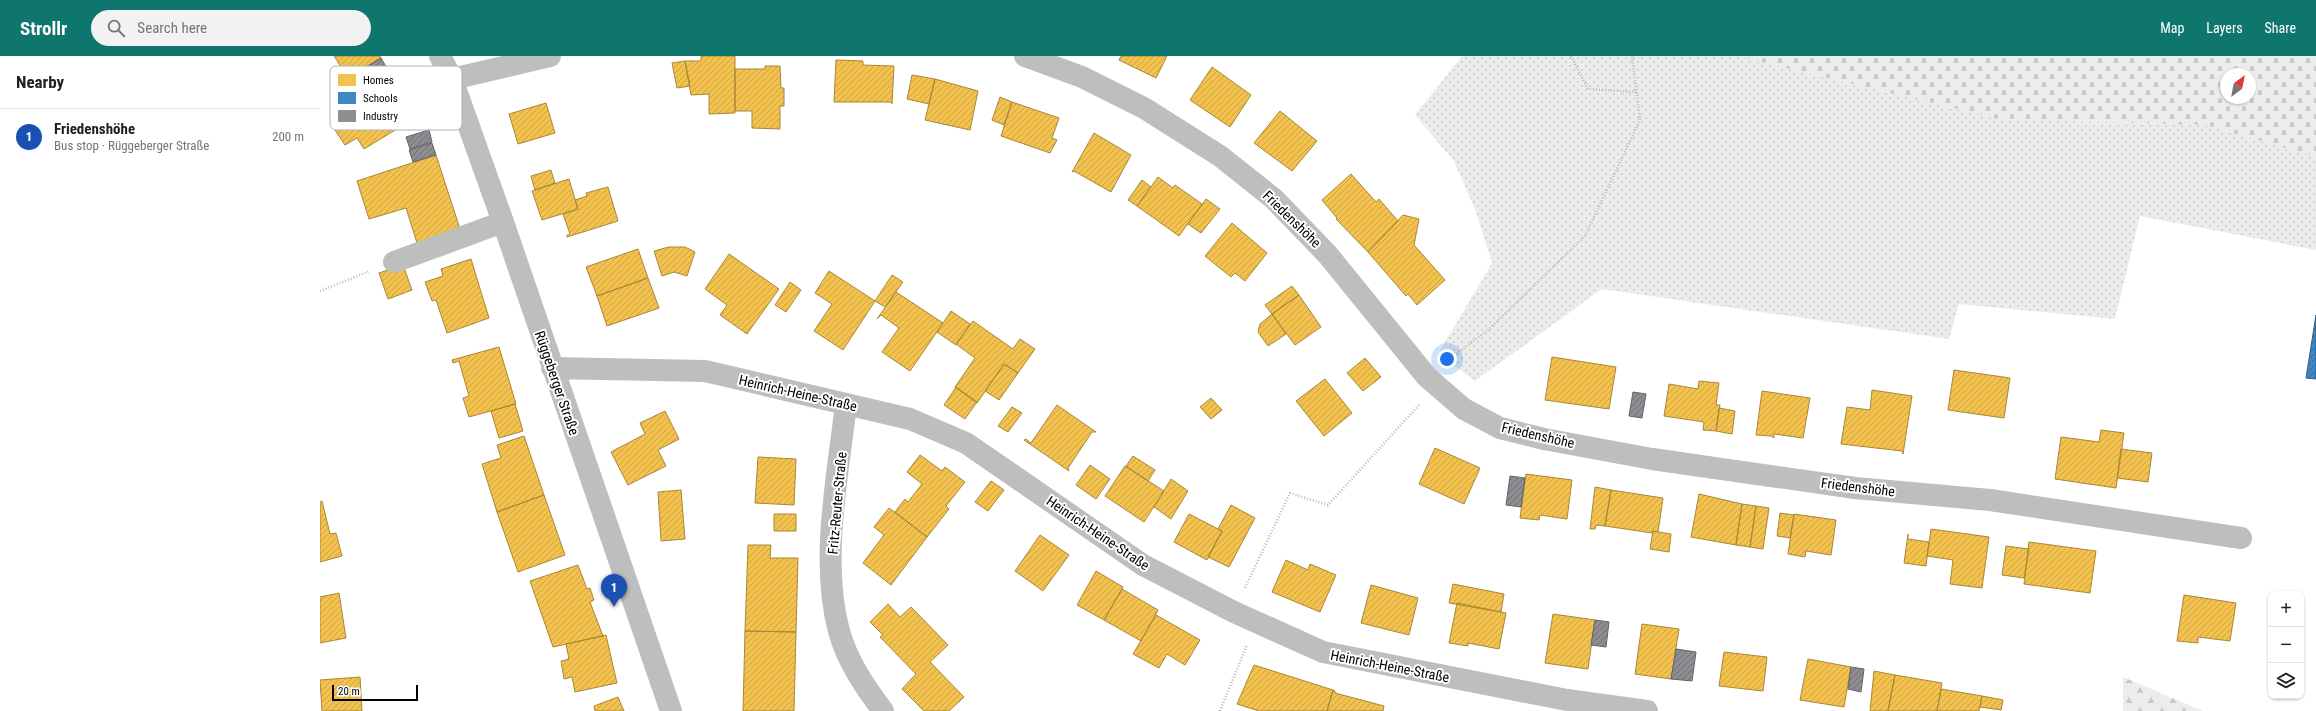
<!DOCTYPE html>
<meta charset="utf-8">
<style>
body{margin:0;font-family:"Roboto Condensed",sans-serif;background:#f2f2f2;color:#202124}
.controls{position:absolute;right:12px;bottom:12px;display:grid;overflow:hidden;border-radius:8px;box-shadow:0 1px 3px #0004}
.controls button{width:36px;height:36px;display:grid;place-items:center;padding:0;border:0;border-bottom:1px solid #e0e0e0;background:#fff;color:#202124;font:20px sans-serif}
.compass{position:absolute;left:1900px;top:12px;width:36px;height:36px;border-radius:50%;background:#fff;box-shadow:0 1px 3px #0004;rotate:32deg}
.scale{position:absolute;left:12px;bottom:10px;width:86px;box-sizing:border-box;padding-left:4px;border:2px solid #000;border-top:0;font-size:11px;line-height:14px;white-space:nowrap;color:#000;-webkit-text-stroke:3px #fff;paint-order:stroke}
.you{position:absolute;left:1127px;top:303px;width:14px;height:14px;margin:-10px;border:3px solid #fff;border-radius:50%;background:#1a73e8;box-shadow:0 0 0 6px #1a73e833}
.badge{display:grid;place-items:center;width:26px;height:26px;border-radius:50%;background:#0f766e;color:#fff;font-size:13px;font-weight:700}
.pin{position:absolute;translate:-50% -33px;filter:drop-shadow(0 1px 2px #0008)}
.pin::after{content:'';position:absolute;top:21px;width:14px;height:12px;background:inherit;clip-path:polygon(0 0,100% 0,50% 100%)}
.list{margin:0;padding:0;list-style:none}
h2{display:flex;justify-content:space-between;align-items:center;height:52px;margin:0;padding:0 16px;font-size:17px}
h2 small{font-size:13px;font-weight:400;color:#757577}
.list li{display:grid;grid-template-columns:26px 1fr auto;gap:12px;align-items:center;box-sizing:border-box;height:56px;padding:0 16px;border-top:1px solid #e0e0e0}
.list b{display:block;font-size:15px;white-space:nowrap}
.list p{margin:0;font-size:13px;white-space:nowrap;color:#757577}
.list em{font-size:13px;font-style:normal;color:#757577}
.icon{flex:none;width:22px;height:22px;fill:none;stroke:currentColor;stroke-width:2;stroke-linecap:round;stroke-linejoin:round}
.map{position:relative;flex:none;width:1996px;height:655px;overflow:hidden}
header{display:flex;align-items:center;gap:24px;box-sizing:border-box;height:56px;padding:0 20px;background:#0f766e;color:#fff}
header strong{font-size:19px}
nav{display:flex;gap:22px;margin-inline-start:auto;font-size:14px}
.search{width:280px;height:36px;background:#f2f2f2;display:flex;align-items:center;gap:10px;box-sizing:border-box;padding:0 14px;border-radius:22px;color:#757577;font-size:15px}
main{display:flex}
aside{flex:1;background:#fff}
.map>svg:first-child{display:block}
.grass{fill:url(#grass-dots)}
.forest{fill:url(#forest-firs)}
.cemetery{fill:url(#cemetery-stones);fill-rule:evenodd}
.homes{fill:url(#homes-hatch);stroke:#a98737}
.schools{fill:url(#schools-hatch);stroke:#2c5f8a}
.industry{fill:url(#industry-hatch);stroke:#636366}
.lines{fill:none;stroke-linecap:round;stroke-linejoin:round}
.path{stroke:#b9b9b9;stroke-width:2.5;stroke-dasharray:1 2;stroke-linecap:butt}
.minor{stroke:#bebebe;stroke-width:22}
.labels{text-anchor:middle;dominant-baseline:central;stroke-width:4;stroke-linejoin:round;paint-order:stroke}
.street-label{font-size:14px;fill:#000;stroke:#fff}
.key{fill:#fff;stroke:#b2b2b2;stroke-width:1}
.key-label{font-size:11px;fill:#000}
</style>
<header>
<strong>Strollr</strong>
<div class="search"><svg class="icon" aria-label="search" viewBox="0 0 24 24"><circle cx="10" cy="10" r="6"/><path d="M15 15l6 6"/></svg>Search here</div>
<nav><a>Map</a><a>Layers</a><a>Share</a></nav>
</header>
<main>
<aside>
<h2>Nearby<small></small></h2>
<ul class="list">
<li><span class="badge" style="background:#1a4fb4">1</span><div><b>Friedenshöhe</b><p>Bus stop · Rüggeberger Straße</p></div><em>200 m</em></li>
</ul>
</aside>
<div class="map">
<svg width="1996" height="655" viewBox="0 0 1996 655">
<defs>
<pattern id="grass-dots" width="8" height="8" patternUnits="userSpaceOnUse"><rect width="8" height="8" fill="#ececec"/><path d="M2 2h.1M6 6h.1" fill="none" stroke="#c9c9c9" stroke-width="1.8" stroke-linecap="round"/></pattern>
<pattern id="forest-firs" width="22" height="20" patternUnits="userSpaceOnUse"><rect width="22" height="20" fill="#ececec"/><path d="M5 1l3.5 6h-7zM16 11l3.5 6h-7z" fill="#c9c9c9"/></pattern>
<pattern id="cemetery-stones" width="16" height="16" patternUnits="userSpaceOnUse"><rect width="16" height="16" fill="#ececec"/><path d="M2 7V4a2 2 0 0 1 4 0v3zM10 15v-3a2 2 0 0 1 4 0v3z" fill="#c9c9c9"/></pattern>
<pattern id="homes-hatch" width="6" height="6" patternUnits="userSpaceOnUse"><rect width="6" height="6" fill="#f2c14e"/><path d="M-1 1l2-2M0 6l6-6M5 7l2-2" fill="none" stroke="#cea442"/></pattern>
<pattern id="schools-hatch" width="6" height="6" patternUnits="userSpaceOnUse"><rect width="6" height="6" fill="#3f88c5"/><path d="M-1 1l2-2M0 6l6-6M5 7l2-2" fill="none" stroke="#326d9e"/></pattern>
<pattern id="industry-hatch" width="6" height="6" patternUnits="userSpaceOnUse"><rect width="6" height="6" fill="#8d8d92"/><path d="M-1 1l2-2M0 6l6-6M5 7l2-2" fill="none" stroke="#717175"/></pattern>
</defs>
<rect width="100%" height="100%" fill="#fff"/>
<path class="grass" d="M1142,0H1416L1678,63L1885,69L1996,101V194L1820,160L1795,263L1639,248L1629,283L1282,233L1155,325L1118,298L1172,207L1156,156L1134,105L1095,59Z"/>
<path class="forest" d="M1803,621L1883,655H1803Z"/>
<path class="cemetery" d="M1416,0H1996V101L1885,69L1678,63ZM1906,18H1930V42H1906Z"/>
<path class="homes" d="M14,0H60L61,2L28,22Z
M381,0H415V57L389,58V38L371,39L365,5H381Z
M801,0H847L836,22L799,4Z
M516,4L543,5V9L574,10L572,48L571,46H514Z
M365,5L370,30L357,32L352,7Z
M445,10H460L461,32H464V50H460V73L432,72V55H415V13H445Z
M892,11L931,39L910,71L870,44Z
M592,19L615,23L609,48L587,43Z
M615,23L658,35L650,74L605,64Z
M78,34L95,62L44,93L37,82L25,89L15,74Z
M680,41L692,46L684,69L672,64Z
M692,46L739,62L732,82L737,84L730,97L681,80Z
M226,47L235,77L198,88L189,58Z
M960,55L997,85L972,115L934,87Z
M774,77L811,99L791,136L754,115L752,116Z
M116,99L141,176L98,190L86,152L49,163L37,125Z
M231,114L235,127L215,134L211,120Z
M1031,118L1056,146L1059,143L1078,165L1048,196L1016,163L1017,162L1002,144Z
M838,121L853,132L855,129L882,148L859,180L817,150Z
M249,123L258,153L222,164L212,135Z
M822,124L831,131L817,150L808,144Z
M288,131L298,165L247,181V179L250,178L243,158L258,153L255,144L267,140L266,137Z
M886,143L900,153L881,177L868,168Z
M1083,159L1099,163L1094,189L1125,224L1097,249L1088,238L1086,240L1048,196Z
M912,167L947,197L925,225L915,217L911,221L885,200Z
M349,191H365L375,196L367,220L354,216L342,220L334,195Z
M318,193L328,222L277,240L266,211Z
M409,198L459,233L427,278L400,259L407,249L385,233Z
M151,203L169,262L127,277L116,244L112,245L105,226L123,220L121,213Z
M83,209L92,234L68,243L59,217Z
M509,215L555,245L523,294L494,275L512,248L495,237Z
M572,219L583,226L565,251L555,245Z
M328,222L339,252L287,270L277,240Z
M470,226L481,234L466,256L455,249Z
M972,230L979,239L952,258L945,249Z
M576,236L623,267L590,315L562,296L579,272L561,259L557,263Z
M979,239L1001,271L975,289L952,258Z
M631,255L650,268L636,289L617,276Z
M952,258L966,278L948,290L938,276L940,268Z
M653,265L693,293L700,283L715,293L698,317L684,308L657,347L635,331L655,302L636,288Z
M179,291L196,348L149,361L143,342L149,340L139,305L133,307L132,304Z
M1232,301L1296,311L1289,353L1225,344Z
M1045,302L1061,321L1043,335L1027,317Z
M684,308L698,317L679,344L665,335Z
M1634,314L1690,322L1684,362L1628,354Z
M1005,323L1032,357L1004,380L976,345Z
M1379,325L1399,327L1396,349H1400L1396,375L1383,374L1384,366L1344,360L1349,328L1378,333Z
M636,331L657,346L645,363L624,349Z
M1552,334L1592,340L1583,398L1582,395L1521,388L1527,351L1550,354Z
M1442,335L1490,342L1483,382L1454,378V382L1451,380L1436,379Z
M891,342L902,354L891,363L880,351Z
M195,348L203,375L179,382L171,355Z
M737,349L776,376H772L748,412L749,415L704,384L706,383L711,387Z
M692,351L702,357L688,376L678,370Z
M1399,352L1415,355L1412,378L1396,375Z
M345,355L359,383L338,394L346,410L308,429L291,396L325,378L320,367Z
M1781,374L1804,377L1796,432L1735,423L1741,381L1779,386Z
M204,380L224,439L177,456L162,408L181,402L177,389Z
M1115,392L1160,412L1144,448L1099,428Z
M1801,393L1832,397L1828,426L1797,422Z
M600,399L622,415L625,411L645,426L626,450L629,453L607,481L575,456L585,443L588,446L602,428L587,416Z
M813,400L835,414L828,425L806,410Z
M438,401L476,403L474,449L435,447Z
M770,409L790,423L776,443L756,429Z
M805,410L844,435L824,466L785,440Z
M1206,418L1252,424L1247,463L1220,459L1219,464L1200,462Z
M851,423L868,435L851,463L834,451Z
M671,425L684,434L668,455L655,446Z
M1275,431L1291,434L1285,470L1276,469L1275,473H1270Z
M361,434L365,483L341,485L338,436Z
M1291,434L1343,442L1338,476L1333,475L1332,477L1285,470Z
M1379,438L1422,448L1416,489L1371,481Z
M224,439L245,499L198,516L177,456Z
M2,445L10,478L16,477L22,500L0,506V446Z
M1422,448L1436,450L1430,491L1416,489Z
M911,449L935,462L909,511L888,501L902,475L898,473Z
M1436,450L1449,452L1443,493L1430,491Z
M569,452L607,481L571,529L543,507L564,479L554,471Z
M1460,457L1474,459L1470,482L1457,480Z
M454,458H476V475H454Z
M869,458L902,475L887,504L854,486Z
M1474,458L1516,464L1511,499L1486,495L1485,501L1468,498Z
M1611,473L1669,481L1662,532L1630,528L1633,504L1607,500Z
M1333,475L1351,478L1349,496L1330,493Z
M1588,478V483L1609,486L1606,510L1584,507Z
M720,479L749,499L723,535L695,515Z
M1709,486L1776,495L1770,537L1704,528Z
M428,489H451L450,502H478L476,576L425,575Z
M1686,490L1709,493L1704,522L1682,519Z
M966,504L988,514L990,508L1016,519L1000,556L952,536Z
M258,509L267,533L270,532L274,544L270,546L283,580L233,591L210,525Z
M776,515L803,531L784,564L757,549Z
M1133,528L1184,538L1181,556L1129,547Z
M1051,529L1098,542L1089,579L1041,567Z
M802,533L838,554L821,585L784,564Z
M19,537L26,582L0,587V541Z
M1864,539L1916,547L1910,585L1878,581V587L1857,585Z
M1137,547L1186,557L1179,593L1148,587V590L1129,587Z
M568,548L580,561L591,551L628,589L610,606L644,641L629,655H604L582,633L596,618L560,581L563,579L550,566Z
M1233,558L1275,564L1268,613L1225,607Z
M836,559L880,584L865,609L847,598L839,612L813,598Z
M1322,568L1359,573L1351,623L1315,618Z
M425,575L476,576L474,655H423Z
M286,579L297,627L255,636L252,621L244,623L241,605L249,603L246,588Z
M1404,596L1447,601L1443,635L1399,630Z
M1488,603L1531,611L1524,651L1480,644Z
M934,609L1013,634L1007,655H939L917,648Z
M1554,615L1575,619L1568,655H1550Z
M1575,619L1622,627L1617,655H1568Z
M40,621L42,655H2L0,624Z
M1621,633L1662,640L1659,655H1617Z
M1013,634L1015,635V637L1064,650L1063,655H1007Z
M1662,640L1683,644L1681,654L1660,651Z
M298,641L304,655H275L274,650Z"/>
<path class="schools" d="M1996,259V323L1986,322Z"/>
<path class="industry" d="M61,2L68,14L46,28L38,16Z
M109,74L112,86L90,93L86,81Z
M112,87L116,99L93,106L89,94Z
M1313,336L1326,338L1322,362L1309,360Z
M1190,420L1205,422L1201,451L1186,449Z
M1275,564L1289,566L1286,591L1271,589Z
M1356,593L1376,596L1372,625L1351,623Z
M1531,611L1544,613L1541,636L1528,633Z"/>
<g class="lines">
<path class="path" d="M1251,0L1268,33L1316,36
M0,235L50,215
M1127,305L1168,274L1265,180L1320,64L1312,0
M925,532L970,437L1008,449L1100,348
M900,655L927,589"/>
<path class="minor" d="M120,0L132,23L183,166L351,655
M705,0L762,21L824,52L900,100L954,143L1008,199L1107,321L1144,353L1180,372L1224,383L1332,403L1535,432L1670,444L1921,482
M132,23L230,0
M74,206L183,166
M232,312L385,315L590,363L646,387L823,509L914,556L1003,596L1247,644L1327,655
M526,348C518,418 500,506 519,575C527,605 545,631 563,655"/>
</g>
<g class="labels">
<g class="street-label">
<text transform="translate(972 163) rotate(44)">Friedenshöhe</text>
<text transform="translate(237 327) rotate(71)">Rüggeberger Straße</text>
<text transform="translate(478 337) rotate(13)">Heinrich-Heine-Straße</text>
<text transform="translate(1218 379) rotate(13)">Friedenshöhe</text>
<text transform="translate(1538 431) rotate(7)">Friedenshöhe</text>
<text transform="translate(517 447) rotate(-85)">Fritz-Reuter-Straße</text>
<text transform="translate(778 477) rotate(34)">Heinrich-Heine-Straße</text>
<text transform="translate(1070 610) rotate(11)">Heinrich-Heine-Straße</text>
</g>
</g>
<rect x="10" y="10" width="132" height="64" rx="6" class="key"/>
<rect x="18" y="18" width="18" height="12" fill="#f2c14e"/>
<rect x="18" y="36" width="18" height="12" fill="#3f88c5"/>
<rect x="18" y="54" width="18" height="12" fill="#8d8d92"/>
<g class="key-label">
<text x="43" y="28">Homes</text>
<text x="43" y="46">Schools</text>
<text x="43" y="64">Industry</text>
</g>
</svg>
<div class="controls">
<button>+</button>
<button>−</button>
<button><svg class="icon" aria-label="layers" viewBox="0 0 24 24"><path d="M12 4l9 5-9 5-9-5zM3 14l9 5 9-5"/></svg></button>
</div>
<svg class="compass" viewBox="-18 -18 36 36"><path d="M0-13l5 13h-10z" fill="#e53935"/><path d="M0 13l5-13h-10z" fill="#757577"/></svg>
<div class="scale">20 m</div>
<div class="you"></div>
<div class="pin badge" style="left:294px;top:551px;background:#1a4fb4">1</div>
</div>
</main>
